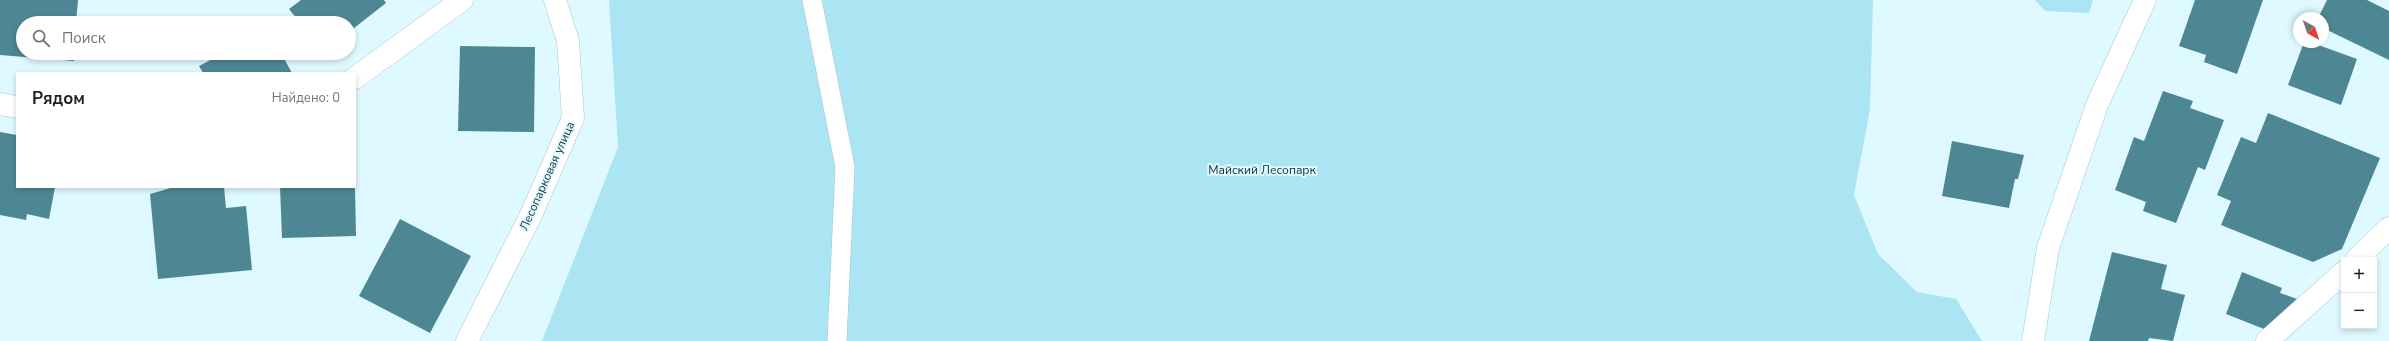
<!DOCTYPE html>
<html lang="ru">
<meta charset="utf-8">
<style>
body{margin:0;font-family:"Nunito Sans",sans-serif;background:#f6f6f6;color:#202124}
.controls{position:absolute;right:12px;bottom:12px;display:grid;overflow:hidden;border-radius:0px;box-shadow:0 2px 6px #0003}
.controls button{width:36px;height:36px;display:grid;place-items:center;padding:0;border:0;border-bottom:1px solid #e0e0e0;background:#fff;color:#202124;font:20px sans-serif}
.compass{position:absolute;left:2293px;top:12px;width:36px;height:36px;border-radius:50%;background:#fff;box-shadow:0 2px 6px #0003;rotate:140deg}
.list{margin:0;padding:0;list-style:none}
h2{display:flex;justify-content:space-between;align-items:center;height:52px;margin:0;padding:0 16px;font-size:17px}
h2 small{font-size:13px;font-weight:400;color:#757577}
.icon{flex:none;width:22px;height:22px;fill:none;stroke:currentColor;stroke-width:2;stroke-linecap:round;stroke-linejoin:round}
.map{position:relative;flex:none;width:2389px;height:341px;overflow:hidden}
.search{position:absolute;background:#fff;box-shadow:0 2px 6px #0003;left:16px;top:16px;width:340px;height:44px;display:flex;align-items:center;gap:10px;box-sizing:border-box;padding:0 14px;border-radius:22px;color:#757577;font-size:15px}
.panel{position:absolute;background:#fff;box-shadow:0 2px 6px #0003;left:16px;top:72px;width:340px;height:116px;border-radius:0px}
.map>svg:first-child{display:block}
.green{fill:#abe4f2}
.building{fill:#4e8794}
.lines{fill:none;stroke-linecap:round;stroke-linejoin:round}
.lane-casing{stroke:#a8c8d0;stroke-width:20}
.street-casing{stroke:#a8c8d0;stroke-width:23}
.lane{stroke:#fff;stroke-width:19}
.street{stroke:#fff;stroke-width:22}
.labels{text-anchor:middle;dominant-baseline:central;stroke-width:4;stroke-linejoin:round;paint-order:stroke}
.park-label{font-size:12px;fill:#112f36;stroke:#def9ff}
.street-label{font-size:12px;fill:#2a373a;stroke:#def9ff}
</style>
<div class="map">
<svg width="2389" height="341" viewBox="0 0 2389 341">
<rect width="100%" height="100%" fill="#def9ff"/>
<path class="green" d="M609,0H1873L1870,109L1854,195L1878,254L1917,292L1956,299L1982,341H542L618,147Z
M2035,0H2093L2089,13L2045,11Z"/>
<path class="building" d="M0,0H78L76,23H23V53H74V61L0,55Z
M301,0H384L386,3L349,32V23H300L289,9Z
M2195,0H2263L2237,74L2204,62L2206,55L2179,46Z
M2327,0H2367L2389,11V60L2323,28V18H2318Z
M2304,42H2310L2357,59L2341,105L2288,85Z
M460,46L535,47L534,132L458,131Z
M224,53H281L292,73H203L199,66Z
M2163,91L2193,101L2190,108L2224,120L2205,170L2198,167L2176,223L2143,211L2146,202L2115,190L2134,137L2144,141Z
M2268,113L2380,158L2342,249L2313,262L2221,225L2231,201L2217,195L2241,137L2256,143Z
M0,132L17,135V187H55L49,219L27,214L26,220L0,215Z
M1952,141L2024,155L2018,179H2015L2009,208L1942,196Z
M174,187H224L226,208L246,206L252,270L158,279L150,194Z
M280,187H355L356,236L282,238Z
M400,219L471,256L430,333L359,296Z
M2112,252L2167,265L2161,289L2185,295L2173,341L2149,338L2148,341H2089Z
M2242,272L2282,288L2280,293L2297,299L2264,329L2226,314Z"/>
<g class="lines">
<g class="lane-casing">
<path id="lane" d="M812,0L845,167L837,341"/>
</g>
<g class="street-casing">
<path id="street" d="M355,78L462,0
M0,104L17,107
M2356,260L2389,228
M467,341L532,213L573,118L568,41L555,0
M2033,341L2048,248L2097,105L2145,0
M2267,341L2344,272"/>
</g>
<use href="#lane" class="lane"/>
<use href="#street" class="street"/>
</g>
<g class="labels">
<g class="park-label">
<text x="1262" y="170">Майский Лесопарк</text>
</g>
<g class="street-label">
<text transform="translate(547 176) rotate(-66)">Лесопарковая улица</text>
</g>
</g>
</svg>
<div class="controls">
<button>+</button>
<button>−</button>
</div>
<svg class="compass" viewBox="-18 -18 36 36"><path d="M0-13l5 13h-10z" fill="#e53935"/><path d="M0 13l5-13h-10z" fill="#757577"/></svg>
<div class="search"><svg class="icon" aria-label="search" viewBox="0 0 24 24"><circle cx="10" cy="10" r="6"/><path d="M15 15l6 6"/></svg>Поиск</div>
<section class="panel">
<h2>Рядом<small>Найдено: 0</small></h2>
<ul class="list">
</ul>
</section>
</div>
